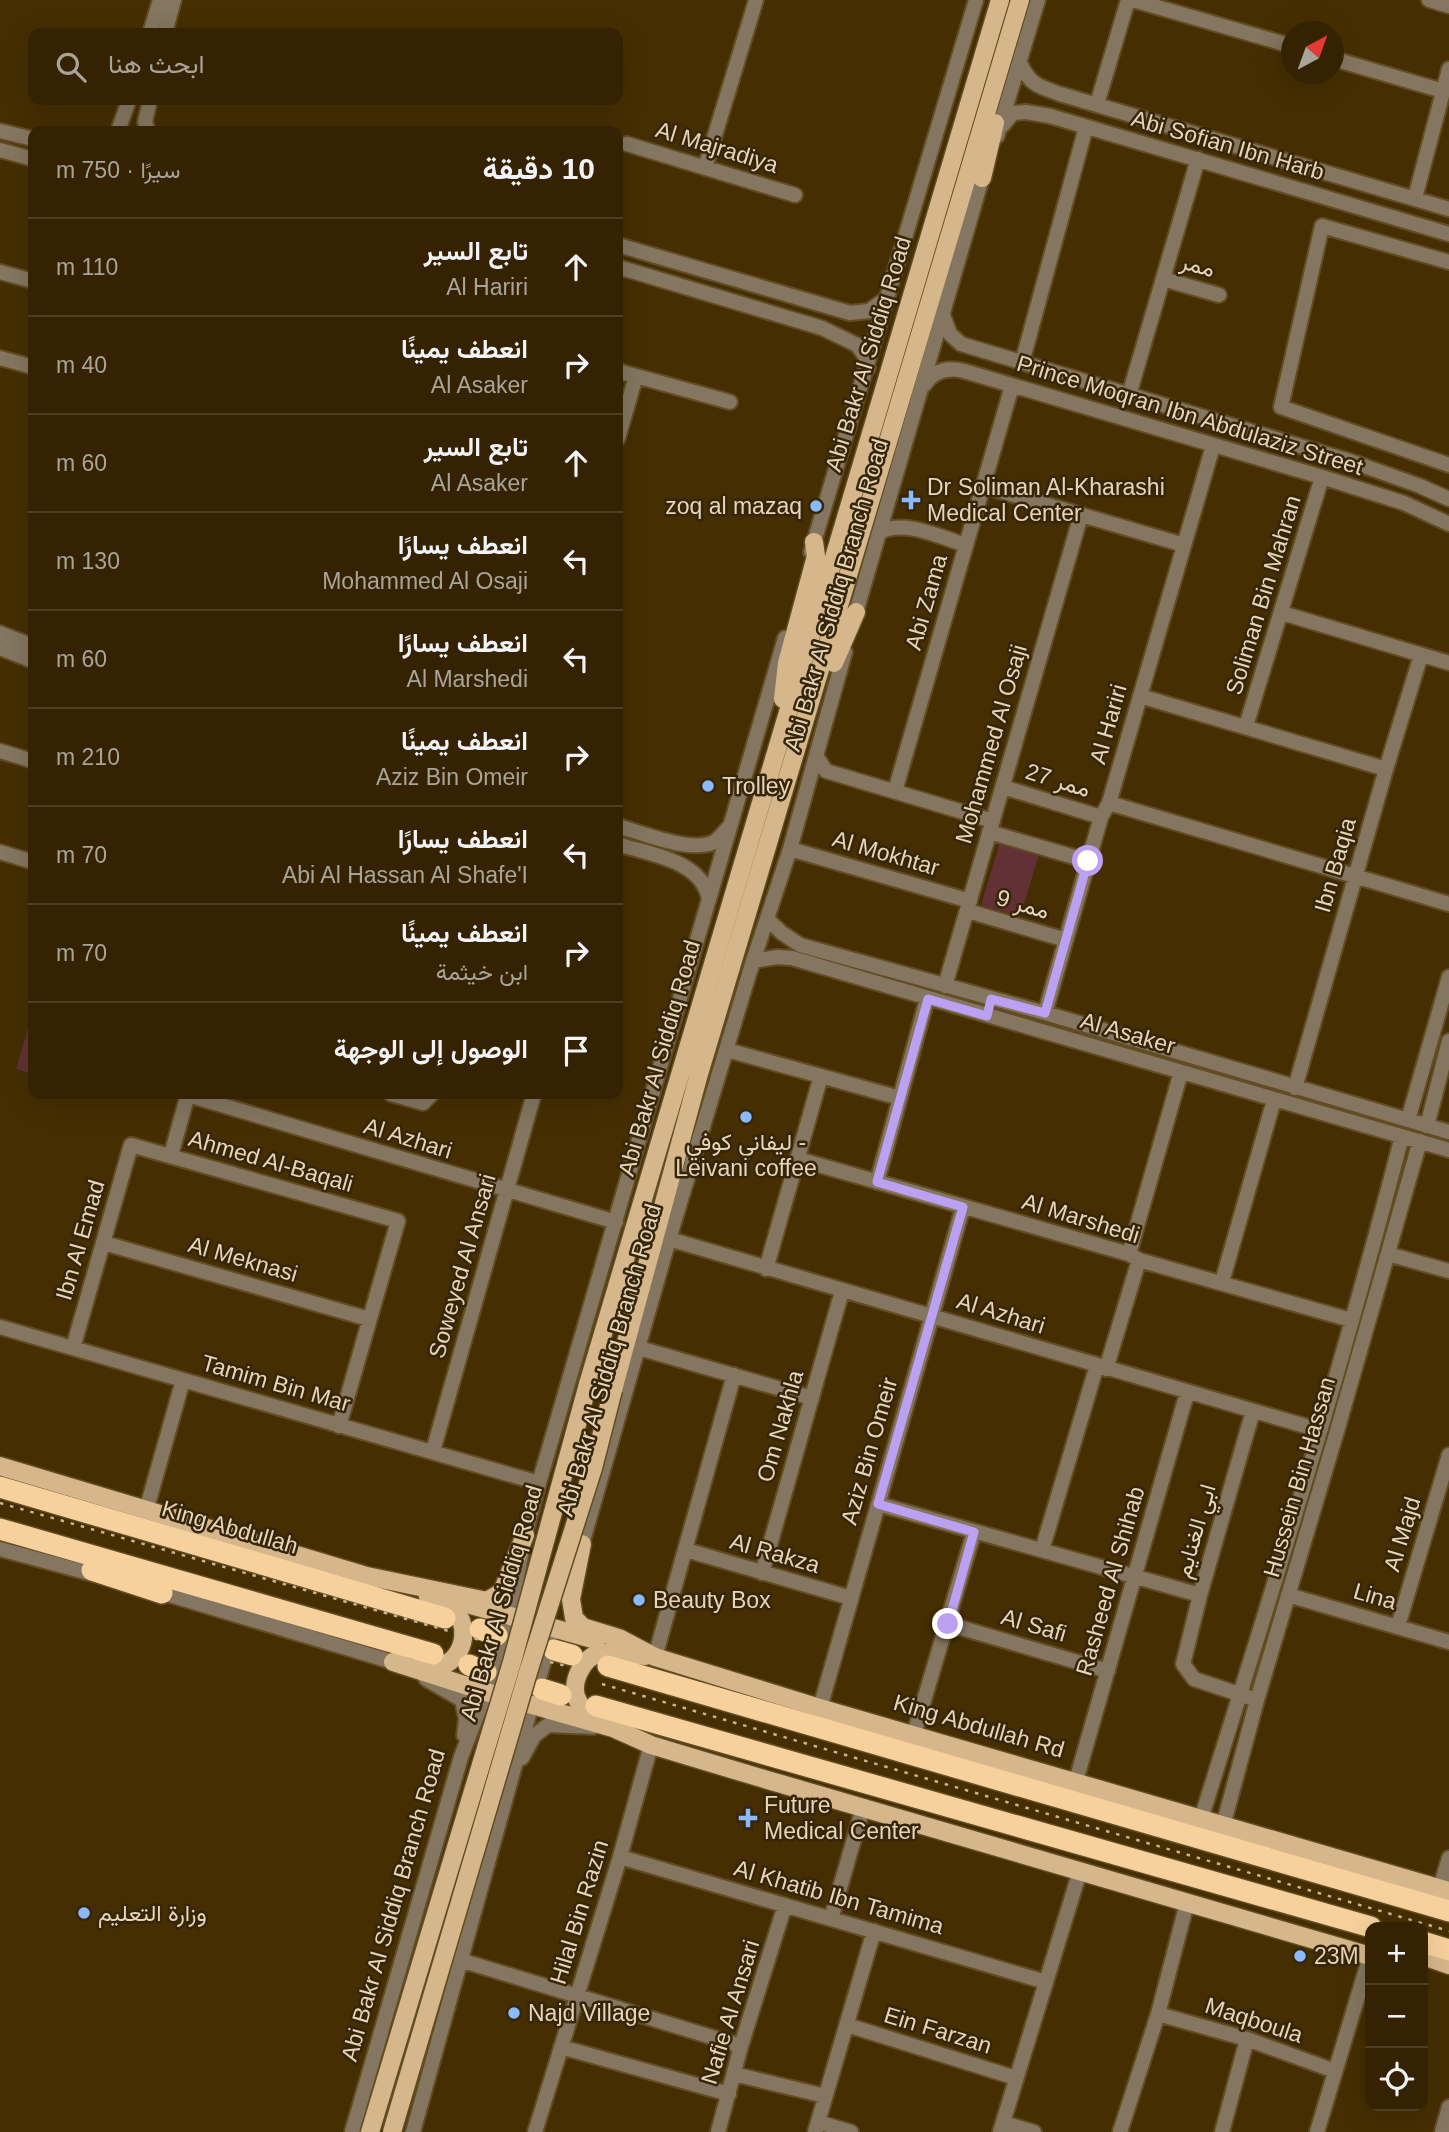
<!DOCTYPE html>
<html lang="ar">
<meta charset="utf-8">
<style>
body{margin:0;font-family:Helvetica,Vazirmatn,sans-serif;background:#3f2f11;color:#f1f3f6;direction:rtl}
.controls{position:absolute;right:21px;bottom:21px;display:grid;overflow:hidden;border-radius:14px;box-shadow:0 7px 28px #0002}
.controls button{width:63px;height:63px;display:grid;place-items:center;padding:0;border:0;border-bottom:2px solid #4e3f24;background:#342202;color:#f1f3f6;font:35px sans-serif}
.compass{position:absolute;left:1281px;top:21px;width:63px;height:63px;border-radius:50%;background:#342202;box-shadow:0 7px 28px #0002;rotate:41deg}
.stop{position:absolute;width:21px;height:21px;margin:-16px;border:5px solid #bca0f2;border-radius:50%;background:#fff}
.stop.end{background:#bca0f2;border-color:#fff;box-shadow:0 2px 7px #0008}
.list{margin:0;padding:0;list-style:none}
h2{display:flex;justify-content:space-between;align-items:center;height:91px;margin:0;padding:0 28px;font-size:30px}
h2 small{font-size:23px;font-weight:400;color:#a9a499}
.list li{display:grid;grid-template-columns:46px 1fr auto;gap:21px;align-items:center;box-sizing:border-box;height:98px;padding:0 28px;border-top:2px solid #4e3f24}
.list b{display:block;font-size:26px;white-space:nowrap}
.list p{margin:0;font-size:23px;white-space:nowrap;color:#a9a499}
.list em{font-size:23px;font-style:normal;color:#a9a499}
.icon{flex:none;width:38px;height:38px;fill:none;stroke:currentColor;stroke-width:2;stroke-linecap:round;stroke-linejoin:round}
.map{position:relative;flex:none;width:1449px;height:2132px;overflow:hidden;direction:ltr}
.search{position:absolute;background:#342202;box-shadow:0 7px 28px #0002;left:28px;top:28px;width:595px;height:77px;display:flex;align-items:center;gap:18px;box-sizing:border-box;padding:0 24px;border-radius:14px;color:#a9a499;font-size:26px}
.panel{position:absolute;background:#342202;box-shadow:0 7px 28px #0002;left:28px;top:126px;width:595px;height:973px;border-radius:14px;direction:rtl}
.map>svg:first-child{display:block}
.green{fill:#613135}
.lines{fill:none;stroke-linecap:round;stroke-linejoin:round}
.minor-casing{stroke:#624c23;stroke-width:18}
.major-casing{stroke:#624c23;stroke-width:21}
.highway-casing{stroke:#624c23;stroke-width:24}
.minor{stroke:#847660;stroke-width:14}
.major{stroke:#d6b78b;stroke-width:18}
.highway{stroke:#f6d19c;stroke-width:21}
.rail{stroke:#c8b596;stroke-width:2.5;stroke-dasharray:3.5 7;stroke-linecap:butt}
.major-bridge-casing{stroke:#624c23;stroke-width:21;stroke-linecap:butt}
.major-bridge{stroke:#d6b78b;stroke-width:18}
.route{stroke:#bca0f2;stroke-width:9}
.poi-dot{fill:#8abafc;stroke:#362509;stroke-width:2.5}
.labels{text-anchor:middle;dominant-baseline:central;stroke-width:5;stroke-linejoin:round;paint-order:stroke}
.street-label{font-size:23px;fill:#e7d5ba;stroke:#362509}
.poi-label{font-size:23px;fill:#e7d5ba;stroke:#362509;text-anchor:start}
</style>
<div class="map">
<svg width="1449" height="2132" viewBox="0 0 1449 2132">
<rect width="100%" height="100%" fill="#452e02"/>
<path class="green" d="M1001,839L1040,851L1020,917L981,905Z
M28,1028L33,1030V1074L16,1069Z"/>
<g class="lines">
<g class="minor-casing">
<path id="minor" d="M1133,0L1292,46
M1429,0L1449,6
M150,33L160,0
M165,33L174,0
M1334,59L1443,91
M1020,63C1030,85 1038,86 1060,94L1449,209
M1097,104L1128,0
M1003,125L1013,113L1026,112L1050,116L1449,234
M0,131L33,139
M118,131L129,100
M148,131L145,122L150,100
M997,136L1038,0
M627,144L795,195
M0,150L33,159
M705,168L756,0
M1415,198L1449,69
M618,245L850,313L869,311L887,298
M1449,262L1322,226L1281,407L1449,465
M618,267L822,328L857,345L865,356L868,368
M0,272L33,281
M1163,279L1219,295
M943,315L950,334L961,344L1353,462L1420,486L1449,499
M0,358L33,367
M1022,363L1086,127
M618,371L730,402
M924,385C934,370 948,367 964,371L1322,477L1404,503L1449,524
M1129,395L1198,159
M618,438L636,376
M983,486L1184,545
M879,532C906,519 939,537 966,545
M811,552C867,368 922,184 976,0
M1282,613L1449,663
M854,619L985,168
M0,633L33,646
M0,648L33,661
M1140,696L1386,769
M1246,726L1322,477
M0,751L33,761
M816,756L826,771L993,821
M1003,787L1101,817
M895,791L1012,386
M1109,803L1449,904
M618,826C642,833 688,852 712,843C719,840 723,833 728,828
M989,832L1088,861
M618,844C650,855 703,860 709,900
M790,849L970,901
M0,852L33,862
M968,911L1066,940
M767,919L782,933L800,945L1045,1013L1449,1132
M753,961L777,957L792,958L1449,1150
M945,986L1081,515
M1045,1013L1101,817L1109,803L1213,446
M727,1050L900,1098
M1295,1088L1386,769L1421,655
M391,1094L423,1103L432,1094
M188,1095L616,1222
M1408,1120L1449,977
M1427,1126L1449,1041
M171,1155L188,1094
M798,1159L1129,1254L1139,1260L1351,1320
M877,1182L927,999
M669,1239L1319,1430
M104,1243L369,1319
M1129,1254L1181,1072
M1388,1254L1449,1271
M766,1269L821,1076
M1222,1282L1274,1100
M0,1327L539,1483
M73,1348L131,1145L398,1221L339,1426
M639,1348L812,1398
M1106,1369L1139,1260
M433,1451L534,1094
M878,1504L1200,1595
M146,1511L183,1380
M582,1544L669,1239L753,961L790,849L845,652
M0,1549L100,1576
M686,1550L851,1598
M1042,1550L1097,1365
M762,1573L842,1291
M153,1590L393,1662L402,1666
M1288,1595L1449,1642
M948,1624L1108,1671
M1398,1626L1449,1455
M655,1657L734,1375
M426,1679L462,1700L466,1719L464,1735
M1248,1697L1194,1679L1183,1664L1200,1595L1253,1411
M820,1708L963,1207
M914,1734L974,1532
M522,1758L534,1736L548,1725L593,1727
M1076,1781L1187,1393
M1201,1819C1272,1593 1343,1365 1402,1136
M1223,1826L1257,1700L1337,1431L1420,1141
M620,1857L1046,1982
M1440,1888L1449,1858
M831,1919L863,1808
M460,1960L741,2046
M1158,2014L1247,2039L1335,2071
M847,2025L1016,2078
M561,2047L729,2094
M734,2074L825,2096
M818,2122L851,2132
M1004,2123L1034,2132
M352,2132L461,1757L486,1692L510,1616L525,1535L539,1483L785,638
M413,2132L553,1628
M535,2132L620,1857L651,1745
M718,2132L741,2046L785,1905
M815,2132L874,1931
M1000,2132L1080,1871
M1120,2132L1158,2014L1187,1903
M1222,2132L1247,2039
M1317,2132L1370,1956
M1442,2132L1449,2107"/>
</g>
<g class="major-casing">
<path id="major" d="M982,178L995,123
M834,663L856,612
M783,699L787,663L816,556L814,542
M588,1384L1000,0
M613,1390L699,1074L1020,0
M0,1466L367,1576L487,1601L502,1592L525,1535
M582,1544L571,1599L574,1618L583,1627L619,1638L655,1657L820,1708L1449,1891
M471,1605L596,1640
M393,1662L486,1692L613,1728L651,1745L761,1778L1370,1956
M421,1665C426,1666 432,1668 437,1667C464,1662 472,1626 453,1609C447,1603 436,1600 428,1597
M598,1720C590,1715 582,1710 578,1701C569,1685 582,1656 601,1653C615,1650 632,1655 645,1656
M1423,1956L1449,1965"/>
</g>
<g class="highway-casing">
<path id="highway" d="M0,1487L445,1618
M0,1529L433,1654
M92,1570L162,1593
M480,1629L497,1635
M554,1650L572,1655
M469,1665L486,1672
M608,1666L1449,1911
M542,1689L561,1695
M596,1706L1371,1927
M1423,1942L1449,1950"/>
</g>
<use href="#minor" class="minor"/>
<use href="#major" class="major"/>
<use href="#highway" class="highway"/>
<path class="rail" d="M0,1503L494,1644
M550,1662L570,1667
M602,1684L1449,1931"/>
<g class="major-bridge-casing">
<path id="major-bridge" d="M370,2132L512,1662L588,1384
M392,2132L529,1669L593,1468L613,1390"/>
</g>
<use href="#major-bridge" class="major-bridge"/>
</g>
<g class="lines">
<path class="route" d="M948,1624L974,1532L878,1504L963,1207L877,1182L928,999L987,1016L991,999L1045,1013L1088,861"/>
</g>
<g class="poi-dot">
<path d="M907.5 489.5h7v7h7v7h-7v7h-7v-7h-7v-7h7z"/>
<circle cx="816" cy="506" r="7"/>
<circle cx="708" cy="786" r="7"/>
<circle cx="746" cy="1117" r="7"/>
<circle cx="639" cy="1600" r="7"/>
<path d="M744.5 1807.5h7v7h7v7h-7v7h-7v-7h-7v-7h7z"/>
<circle cx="84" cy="1913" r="7"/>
<circle cx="1300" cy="1956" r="7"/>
<circle cx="514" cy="2013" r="7"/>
</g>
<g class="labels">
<g class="street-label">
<text transform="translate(1228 145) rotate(16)">Abi Sofian Ibn Harb</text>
<text transform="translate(717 147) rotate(17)">Al Majradiya</text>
<text transform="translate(1198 265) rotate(16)">ممر</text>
<text transform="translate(868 354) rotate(-73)">Abi Bakr Al Siddiq Road</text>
<text transform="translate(1190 415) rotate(17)">Prince Moqran Ibn Abdulaziz Street</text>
<text transform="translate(836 595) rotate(-74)">Abi Bakr Al Siddiq Branch Road</text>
<text transform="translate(1263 595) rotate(-73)">Soliman Bin Mahran</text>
<text transform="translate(926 602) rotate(-74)">Abi Zama</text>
<text transform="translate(1108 724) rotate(-74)">Al Hariri</text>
<text transform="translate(991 744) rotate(-74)">Mohammed Al Osaji</text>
<text transform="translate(1058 780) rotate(17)">ممر 27</text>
<text transform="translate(886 853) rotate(16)">Al Mokhtar</text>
<text transform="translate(1335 865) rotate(-74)">Ibn Baqia</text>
<text transform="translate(1023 904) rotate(16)">ممر 9</text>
<text transform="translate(1128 1033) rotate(16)">Al Asaker</text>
<text transform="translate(659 1058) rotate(-74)">Abi Bakr Al Siddiq Road</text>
<text transform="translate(408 1138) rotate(17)">Al Azhari</text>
<text transform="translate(271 1161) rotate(16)">Ahmed Al-Baqali</text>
<text transform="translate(1081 1218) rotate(17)">Al Marshedi</text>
<text transform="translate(80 1240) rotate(-74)">Ibn Al Emad</text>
<text transform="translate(243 1259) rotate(16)">Al Meknasi</text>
<text transform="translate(462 1266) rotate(-74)">Soweyed Al Ansari</text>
<text transform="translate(1001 1313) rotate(17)">Al Azhari</text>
<text transform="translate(609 1360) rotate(-74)">Abi Bakr Al Siddiq Branch Road</text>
<text transform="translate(276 1383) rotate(16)">Tamim Bin Mar</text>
<text transform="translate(780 1426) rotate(-74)">Om Nakhla</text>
<text transform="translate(869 1451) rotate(-74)">Aziz Bin Omeir</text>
<text transform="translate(1299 1477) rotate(-74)">Hussein Bin Hassan</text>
<text transform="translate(230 1527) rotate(16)">King Abdullah</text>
<text transform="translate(1195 1531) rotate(-74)">ابي الغنايم</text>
<text transform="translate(1402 1534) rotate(-73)">Al Majd</text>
<text transform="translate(775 1553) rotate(16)">Al Rakza</text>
<text transform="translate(1110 1581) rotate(-74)">Rasheed Al Shihab</text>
<text transform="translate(1375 1596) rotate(16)">Lina</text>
<text transform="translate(501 1603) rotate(-74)">Abi Bakr Al Siddiq Road</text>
<text transform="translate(1034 1625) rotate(16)">Al Safi</text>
<text transform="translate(979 1726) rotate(16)">King Abdullah Rd</text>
<text transform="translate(839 1897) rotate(16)">Al Khatib Ibn Tamima</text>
<text transform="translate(393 1905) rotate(-74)">Abi Bakr Al Siddiq Branch Road</text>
<text transform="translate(579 1912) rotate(-73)">Hilal Bin Razin</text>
<text transform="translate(730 2012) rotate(-73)">Nafie Al Ansari</text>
<text transform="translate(1254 2020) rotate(18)">Maqboula</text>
<text transform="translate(938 2030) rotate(17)">Ein Farzan</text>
</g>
<g class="poi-label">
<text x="927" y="487">Dr Soliman Al-Kharashi<tspan x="927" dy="26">Medical Center</tspan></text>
<text x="802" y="506" text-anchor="end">zoq al mazaq</text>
<text x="722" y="786">Trolley</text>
<text x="746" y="1142" text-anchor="middle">ليفاني كوفي -<tspan x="746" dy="26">Leivani coffee</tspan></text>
<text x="653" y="1600">Beauty Box</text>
<text x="764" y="1805">Future<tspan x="764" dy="26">Medical Center</tspan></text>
<text x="98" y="1913">وزارة التعليم</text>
<text x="1314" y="1956">23M</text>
<text x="528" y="2013">Najd Village</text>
</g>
</g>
</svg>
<div class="controls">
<button>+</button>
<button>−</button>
<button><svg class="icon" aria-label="locate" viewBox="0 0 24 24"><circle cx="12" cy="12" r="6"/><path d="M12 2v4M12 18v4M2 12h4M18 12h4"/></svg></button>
</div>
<svg class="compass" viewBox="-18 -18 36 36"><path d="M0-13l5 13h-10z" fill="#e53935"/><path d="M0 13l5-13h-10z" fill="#a9a499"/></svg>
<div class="stop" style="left:1088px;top:861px"></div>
<div class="stop end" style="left:948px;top:1624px"></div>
<div class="search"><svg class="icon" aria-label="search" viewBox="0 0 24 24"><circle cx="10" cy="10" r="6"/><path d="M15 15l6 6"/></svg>ابحث هنا</div>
<section class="panel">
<h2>10 دقيقة<small>سيرًا · 750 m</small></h2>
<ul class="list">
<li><svg class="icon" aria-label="ahead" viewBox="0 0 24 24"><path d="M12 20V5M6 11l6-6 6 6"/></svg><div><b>تابع السير</b><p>Al Hariri</p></div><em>110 m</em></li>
<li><svg class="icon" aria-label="right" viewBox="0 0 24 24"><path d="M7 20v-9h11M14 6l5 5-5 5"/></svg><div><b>انعطف يمينًا</b><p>Al Asaker</p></div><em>40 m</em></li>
<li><svg class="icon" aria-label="ahead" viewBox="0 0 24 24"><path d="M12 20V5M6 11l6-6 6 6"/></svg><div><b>تابع السير</b><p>Al Asaker</p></div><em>60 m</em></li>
<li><svg class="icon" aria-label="left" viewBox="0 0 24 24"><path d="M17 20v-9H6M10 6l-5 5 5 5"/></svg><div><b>انعطف يسارًا</b><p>Mohammed Al Osaji</p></div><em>130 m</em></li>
<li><svg class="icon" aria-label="left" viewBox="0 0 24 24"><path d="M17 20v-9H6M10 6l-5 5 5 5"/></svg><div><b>انعطف يسارًا</b><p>Al Marshedi</p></div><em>60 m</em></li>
<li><svg class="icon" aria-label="right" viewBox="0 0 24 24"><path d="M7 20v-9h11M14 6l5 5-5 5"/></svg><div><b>انعطف يمينًا</b><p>Aziz Bin Omeir</p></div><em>210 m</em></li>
<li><svg class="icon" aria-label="left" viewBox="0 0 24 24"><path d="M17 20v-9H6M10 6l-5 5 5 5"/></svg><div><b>انعطف يسارًا</b><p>Abi Al Hassan Al Shafe'I</p></div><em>70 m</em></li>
<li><svg class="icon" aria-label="right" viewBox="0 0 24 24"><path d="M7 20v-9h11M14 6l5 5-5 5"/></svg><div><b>انعطف يمينًا</b><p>ابن خيثمة</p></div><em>70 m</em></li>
<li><svg class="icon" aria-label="arrive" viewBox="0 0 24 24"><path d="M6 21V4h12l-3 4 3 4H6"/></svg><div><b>الوصول إلى الوجهة</b></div></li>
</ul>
</section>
</div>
